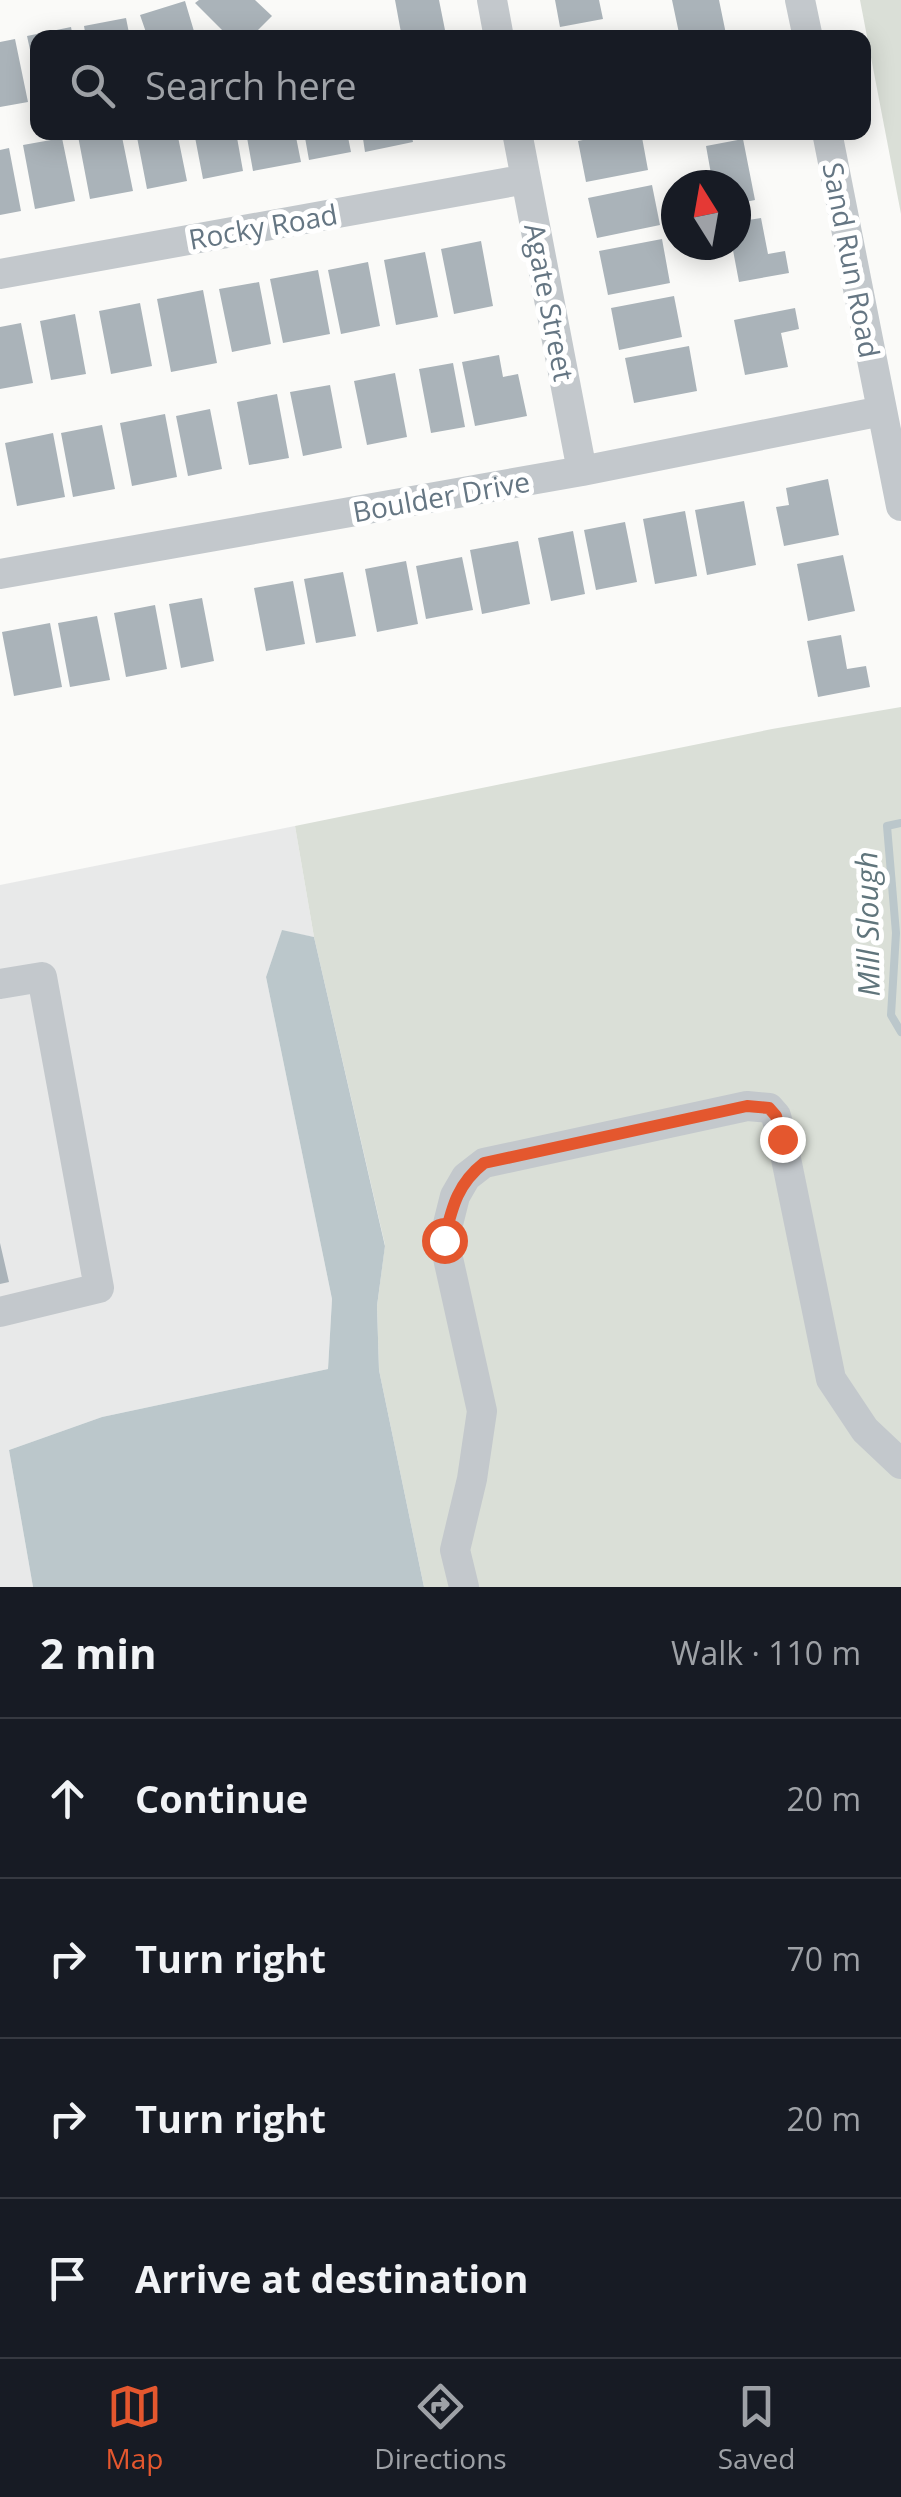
<!DOCTYPE html>
<meta charset="utf-8">
<style>
body{margin:0;font-family:"Open Sans",sans-serif;background:#20242c;color:#f1f3f6}
.compass{position:absolute;left:661px;top:170px;width:90px;height:90px;border-radius:50%;background:#171b24;box-shadow:0 5px 25px #0003;rotate:349deg}
.stop{position:absolute;width:30px;height:30px;margin:-22px;border:8px solid #e4572e;border-radius:50%;background:#fff}
.stop.end{background:#e4572e;border-color:#fff;box-shadow:0 2px 10px #0008}
.list{margin:0;padding:0;list-style:none}
h2{display:flex;justify-content:space-between;align-items:center;height:130px;margin:0;padding:0 40px;font-size:42px}
h2 small{font-size:32px;font-weight:400;color:#9ea1a6}
.list li{display:grid;grid-template-columns:65px 1fr auto;gap:30px;align-items:center;box-sizing:border-box;height:160px;padding:0 40px;border-top:2px solid #363941}
.list b{display:block;font-size:38px;white-space:nowrap}
.list em{font-size:32px;font-style:normal;color:#9ea1a6}
.icon{flex:none;width:55px;height:55px;fill:none;stroke:currentColor;stroke-width:2;stroke-linecap:round;stroke-linejoin:round}
.map{position:relative;flex:none;width:901px;height:1587px;overflow:hidden}
.search{position:absolute;background:#171b24;box-shadow:0 5px 25px #0003;left:30px;right:30px;top:30px;height:110px;display:flex;align-items:center;gap:25px;box-sizing:border-box;padding:0 35px;border-radius:20px;color:#9ea1a6;font-size:38px}
.sheet{height:770px;background:#171b24}
nav{display:flex;justify-content:space-around;align-items:center;box-sizing:border-box;height:140px;border-top:2px solid #363941;background:#171b24;font-size:28px;color:#9ea1a6}
nav a{display:grid;justify-items:center;gap:5px}
nav .on{color:#e4572e}
.map>svg:first-child{display:block}
.built{fill:#e8e9e9}
.green{fill:#dadfd7}
.water{fill:#bbc7cb}
.lines{fill:none;stroke-linecap:round;stroke-linejoin:round}
.stream{stroke:#bbc7cb;stroke-width:8}
.building{fill:#aab3b9}
.minor{stroke:#c3c8cc;stroke-width:30}
.route{stroke:#e4572e;stroke-width:12}
.labels{text-anchor:middle;dominant-baseline:central;stroke-width:10;stroke-linejoin:round;paint-order:stroke}
.street-label{font-size:28px;fill:#657683;stroke:#fff}
.water-label{font-size:30px;font-style:italic;fill:#60757c;stroke:#fff}
</style>
<div class="map">
<svg width="901" height="1587" viewBox="0 0 901 1587">
<rect width="100%" height="100%" fill="#fafaf8"/>
<path class="built" d="M295,826L314,937L282,931L266,977L332,1299L328,1369L102,1417L9,1450L33,1587H0V885Z"/>
<path class="green" d="M860,0H901V214Z
M901,707V1587H424L379,1370L377,1306L385,1245L314,937L295,826L772,729Z"/>
<path class="water" d="M282,930L314,937L385,1246L377,1306L379,1370L424,1587H33L9,1450L102,1417L328,1369L332,1299L266,977Z"/>
<g class="lines">
<path class="stream" d="M901,823L887,826L896,933L891,1015L901,1032"/>
</g>
<path class="building" d="M199,0H255L272,16L250,38H230L195,3Z
M395,0H439L446,35L402,38Z
M555,0H599L603,19L560,27Z
M672,0H719L726,34L680,38Z
M185,1L196,38H148L140,15Z
M126,18L130,38H86L84,26Z
M71,27L73,38H38L36,77L27,36Z
M15,39L28,102L0,107V42Z
M96,132H121L133,191L90,199L78,136Z
M136,132H177L187,181L147,189Z
M194,132H236L243,171L203,179Z
M246,132H295L301,162L253,171Z
M304,132H347L351,152L309,160Z
M362,132H411L413,142L365,152Z
M426,132H454V134L427,140Z
M621,132H641L648,170L586,182L578,141Z
M62,138L75,201L35,209L23,145Z
M743,139L755,200L736,204V185H713L706,146Z
M9,148L21,211L0,215V150Z
M652,185L660,225L597,238L588,198Z
M761,218L768,254L785,251L789,273L739,282L732,245H736V222Z
M662,239L670,283L608,295L599,251Z
M481,241L493,306L454,314L441,249Z
M425,252L438,317L396,325L384,260Z
M368,262L380,326L341,334L328,270Z
M318,270L330,334L283,343L270,279Z
M259,282L271,344L232,352L219,289Z
M203,290L217,363L171,372L157,299Z
M674,296L682,337L619,350L611,308Z
M140,303L152,366L111,374L99,311Z
M795,308L799,329L781,333L788,367L745,375L734,320Z
M75,314L86,374L51,380L40,321Z
M21,323L33,383L0,389V327Z
M689,346L697,391L634,403L625,358Z
M499,355L503,377L518,374L527,416L475,426L462,362Z
M453,363L465,427L431,433L419,369Z
M395,373L407,437L367,445L354,381Z
M330,385L342,448L303,456L290,392Z
M277,394L289,458L249,465L237,402Z
M210,409L222,469L188,476L176,416Z
M165,414L177,477L132,486L120,423Z
M102,425L115,489L73,497L61,433Z
M53,433L65,497L17,506L5,443Z
M828,479L839,535L784,546L776,507L789,505L786,488Z
M744,501L756,565L707,575L695,510Z
M685,511L697,576L655,584L643,519Z
M625,522L637,582L596,590L584,530Z
M573,531L585,594L551,601L538,538Z
M518,541L530,604L482,614L470,550Z
M843,555L855,611L808,621L797,564Z
M462,557L473,610L426,619L416,566Z
M406,561L418,624L377,632L365,569Z
M343,572L356,636L316,643L304,579Z
M293,581L305,644L266,651L254,588Z
M202,598L214,661L181,668L169,604Z
M155,605L167,669L126,677L114,613Z
M97,616L110,680L70,687L58,623Z
M50,623L62,687L14,696L2,632Z
M841,635L847,669L866,666L870,687L818,697L807,641Z
M0,1243L9,1282L0,1284Z"/>
<g class="lines">
<path class="minor" d="M492,0L499,38
M800,0L808,38
M517,132L582,471
M827,132L901,506
M0,274L526,179
M0,574L582,471L882,411
M0,984L42,977L99,1288L0,1312
M464,1587L455,1550L472,1479L482,1411L444,1240L455,1196L466,1177L484,1163L747,1106L769,1108L776,1116L782,1139L831,1379L865,1430L901,1464"/>
</g>
<g class="lines">
<path class="route" d="M444,1240C452,1208 457,1184 484,1163L747,1106L769,1108L776,1116L782,1139"/>
</g>
<g class="labels">
<g class="street-label">
<text transform="translate(263 226) rotate(-10)">Rocky Road</text>
<text transform="translate(852 260) rotate(79)">Sand Run Road</text>
<text transform="translate(550 302) rotate(79)">Agate Street</text>
<text transform="translate(441 496) rotate(-10)">Boulder Drive</text>
</g>
<g class="water-label">
<text transform="translate(867 924) rotate(-91)">Mill Slough</text>
</g>
</g>
</svg>
<svg class="compass" viewBox="-18 -18 36 36"><path d="M0-13l5 13h-10z" fill="#e53935"/><path d="M0 13l5-13h-10z" fill="#9ea1a6"/></svg>
<div class="stop" style="left:444px;top:1240px"></div>
<div class="stop end" style="left:782px;top:1139px"></div>
<div class="search"><svg class="icon" aria-label="search" viewBox="0 0 24 24"><circle cx="10" cy="10" r="6"/><path d="M15 15l6 6"/></svg>Search here</div>
</div>
<section class="sheet">
<h2>2 min<small>Walk · 110 m</small></h2>
<ul class="list">
<li><svg class="icon" aria-label="ahead" viewBox="0 0 24 24"><path d="M12 20V5M6 11l6-6 6 6"/></svg><div><b>Continue</b></div><em>20 m</em></li>
<li><svg class="icon" aria-label="right" viewBox="0 0 24 24"><path d="M7 20v-9h11M14 6l5 5-5 5"/></svg><div><b>Turn right</b></div><em>70 m</em></li>
<li><svg class="icon" aria-label="right" viewBox="0 0 24 24"><path d="M7 20v-9h11M14 6l5 5-5 5"/></svg><div><b>Turn right</b></div><em>20 m</em></li>
<li><svg class="icon" aria-label="arrive" viewBox="0 0 24 24"><path d="M6 21V4h12l-3 4 3 4H6"/></svg><div><b>Arrive at destination</b></div></li>
</ul>
</section>
<nav>
<a class="on"><svg class="icon" aria-label="map" viewBox="0 0 24 24"><path d="M3 6l6-2 6 2 6-2v14l-6 2-6-2-6 2zM9 4v14M15 6v14"/></svg>Map</a>
<a><svg class="icon" aria-label="directions" viewBox="0 0 24 24"><path d="M12 3l9 9-9 9-9-9zM9 14v-3h6M13 9l2 2-2 2"/></svg>Directions</a>
<a><svg class="icon" aria-label="saved" viewBox="0 0 24 24"><path d="M7 4h10v16l-5-4-5 4z"/></svg>Saved</a>
</nav>
